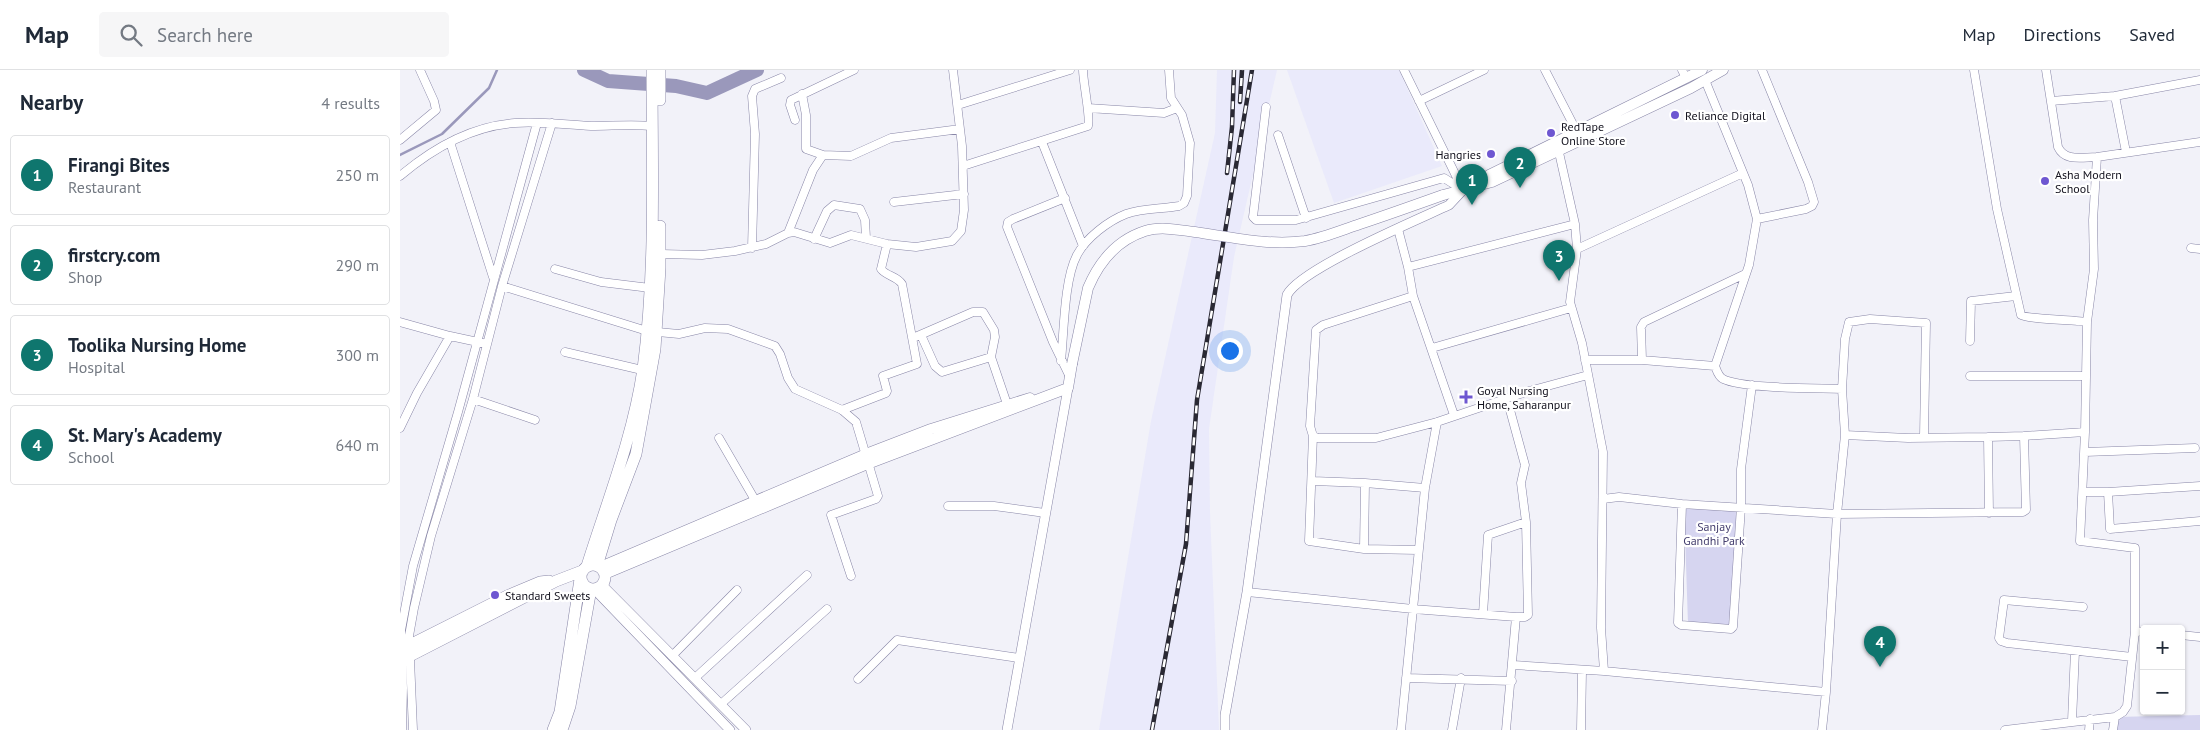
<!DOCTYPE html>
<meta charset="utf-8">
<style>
body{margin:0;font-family:"PT Sans",sans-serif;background:#f6f6f7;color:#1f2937}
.controls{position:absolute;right:15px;bottom:15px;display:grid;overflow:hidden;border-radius:5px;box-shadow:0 1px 4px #0004}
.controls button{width:45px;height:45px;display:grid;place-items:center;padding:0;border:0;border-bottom:1px solid #e0e1e3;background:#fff;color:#1f2937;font:25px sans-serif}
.you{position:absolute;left:829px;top:280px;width:18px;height:18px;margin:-12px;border:4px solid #fff;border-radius:50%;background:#1a73e8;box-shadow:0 0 0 8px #1a73e833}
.badge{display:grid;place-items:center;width:32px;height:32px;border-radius:50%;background:#0f766e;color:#fff;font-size:16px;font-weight:700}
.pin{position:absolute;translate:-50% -41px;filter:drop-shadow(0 1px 2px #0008)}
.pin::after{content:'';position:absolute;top:26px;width:18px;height:15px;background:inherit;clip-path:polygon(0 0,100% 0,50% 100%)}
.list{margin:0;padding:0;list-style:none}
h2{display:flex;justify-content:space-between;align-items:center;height:65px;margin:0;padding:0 20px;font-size:21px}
h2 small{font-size:16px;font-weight:400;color:#747a83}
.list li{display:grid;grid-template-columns:32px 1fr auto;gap:15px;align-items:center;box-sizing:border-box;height:80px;margin:0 10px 10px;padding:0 10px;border:1px solid #e0e1e3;border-radius:5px}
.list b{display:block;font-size:19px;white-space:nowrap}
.list p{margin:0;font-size:16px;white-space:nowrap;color:#747a83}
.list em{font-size:16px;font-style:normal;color:#747a83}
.icon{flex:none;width:28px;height:28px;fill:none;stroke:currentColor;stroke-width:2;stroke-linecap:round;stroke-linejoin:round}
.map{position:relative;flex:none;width:1800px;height:660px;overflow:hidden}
header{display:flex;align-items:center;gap:30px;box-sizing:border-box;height:70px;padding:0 25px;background:#fff;border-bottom:1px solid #e0e1e3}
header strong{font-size:24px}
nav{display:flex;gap:28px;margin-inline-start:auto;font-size:18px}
.search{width:350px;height:45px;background:#f6f6f7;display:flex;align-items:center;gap:12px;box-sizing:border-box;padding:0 18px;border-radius:5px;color:#747a83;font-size:19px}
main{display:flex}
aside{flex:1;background:#fff}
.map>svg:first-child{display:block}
.built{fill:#eaeafb}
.green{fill:#d6d5f0}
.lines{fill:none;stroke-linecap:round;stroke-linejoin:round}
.stream{stroke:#9a98bb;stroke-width:2.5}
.river{stroke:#9a98bb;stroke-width:14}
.minor-casing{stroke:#8886a7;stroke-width:9}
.tertiary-casing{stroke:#8886a7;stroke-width:10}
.secondary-casing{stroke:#8886a7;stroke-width:11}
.primary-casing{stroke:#8886a7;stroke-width:12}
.minor{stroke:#fff;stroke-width:8}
.tertiary{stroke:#fff;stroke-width:9}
.secondary{stroke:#fff;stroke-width:10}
.primary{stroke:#fff;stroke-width:11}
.rail-casing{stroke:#2a2934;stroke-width:4.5}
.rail{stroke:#fff;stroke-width:2.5;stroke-dasharray:8;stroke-linecap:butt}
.secondary-bridge-casing{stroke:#8886a7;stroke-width:11;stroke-linecap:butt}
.secondary-bridge{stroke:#fff;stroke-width:10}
.poi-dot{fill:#6e57d1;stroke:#fff;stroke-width:2}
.labels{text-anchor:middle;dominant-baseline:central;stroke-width:4.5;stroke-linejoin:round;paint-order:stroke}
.poi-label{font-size:12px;fill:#12111d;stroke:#fff;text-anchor:start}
.park-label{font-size:12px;fill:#433d6d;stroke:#fff}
</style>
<header>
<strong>Map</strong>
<div class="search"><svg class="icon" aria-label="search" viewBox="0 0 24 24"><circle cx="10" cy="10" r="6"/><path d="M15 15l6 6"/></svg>Search here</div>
<nav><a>Map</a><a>Directions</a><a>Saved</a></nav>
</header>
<main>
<aside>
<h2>Nearby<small>4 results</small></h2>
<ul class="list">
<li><span class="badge">1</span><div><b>Firangi Bites</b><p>Restaurant</p></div><em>250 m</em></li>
<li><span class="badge">2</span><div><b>firstcry.com</b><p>Shop</p></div><em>290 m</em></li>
<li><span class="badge">3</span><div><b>Toolika Nursing Home</b><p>Hospital</p></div><em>300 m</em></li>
<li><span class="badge">4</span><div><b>St. Mary's Academy</b><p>School</p></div><em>640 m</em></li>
</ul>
</aside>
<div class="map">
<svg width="1800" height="660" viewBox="0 0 1800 660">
<rect width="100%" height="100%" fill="#f2f2f9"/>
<path class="built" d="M817,0H877L834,187L809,359L810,442L819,660H699L751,351L815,63Z
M887,0H999L1042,96L934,133Z"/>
<path class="green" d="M1345,433L1333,556L1288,554L1284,434Z
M1800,645V660H1713L1715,647Z"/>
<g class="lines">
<path class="stream" d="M0,85L42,64L89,18L97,0"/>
<path class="river" d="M184,0L208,11L276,16L307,23L357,0"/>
<g class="minor-casing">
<path id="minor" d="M1004,0L1062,118
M1145,0L1177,62
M1282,0L1286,8
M1574,0L1597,139L1621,245C1626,249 1676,250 1687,252
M1646,0L1658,77C1665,92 1682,87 1697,87
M1305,10L1348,115L1357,149L1349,195L1315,296C1317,301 1318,306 1323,309C1344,319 1416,318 1442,319L1445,365L1437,444L1426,622L1422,660
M402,24L406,45V79L423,85
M1715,26L1726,82
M1019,31L1084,0
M1651,31L1715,26L1800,10
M558,35L670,0
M866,37L853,147L856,150H896L1044,108L1063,120
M688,38L764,43L777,38
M395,50L390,35L391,30L454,0
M878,65L906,148
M0,70L36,40L34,31L20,0
M50,72L93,207
M642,72L683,176
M1158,78L1175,154
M563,96L688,56C691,49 683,12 683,0
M1343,103L1177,179L1170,232L1182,273L1203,382L1201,558L1204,601L1426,622
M0,106C33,78 72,56 115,53C141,51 166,55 191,56C212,56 232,54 252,56
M665,128L613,149L608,152L607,157L653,272L670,307
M494,132L564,124
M1357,149L1406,139L1412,136L1414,132L1408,112L1362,0
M998,159L1008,197L1013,226L923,255L916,260L910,356L913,366L918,368H976L1037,352L1129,321L1188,305
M388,163L413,100L423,85L451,86L491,68L560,59
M414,169L427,141L434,135L460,139L465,150L466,168
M352,178L355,64L352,26L355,19L381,8
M1791,178L1800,179
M261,184L302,185L335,181L366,174L388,163L394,162L430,173L451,165L487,174L516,177L552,171L561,161L564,140L562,76L553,0
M1008,197L1175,154L1177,179
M155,199L201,212L250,218
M102,216L247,261L279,264L305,258L328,259L375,276L380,284L388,308L395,319L442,340L456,352L478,426L476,429L431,445L451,506
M1013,226L1054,345
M0,252L50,266L17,323L0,358
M521,265L535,296L542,302L591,287
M50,266L87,274
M513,268L573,242H583L594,260L595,267L591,287L607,334
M1570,271L1571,231L1616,226
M1032,278L1171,238
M165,282L242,300
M1185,290H1242L1315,296
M1242,290L1241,257L1244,252L1345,204
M661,291C664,262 664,209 677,185C686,168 708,151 726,144C742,138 762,139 779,136L784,133L787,126L790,73L782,45L771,28L769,0
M1570,306H1685
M1442,319L1445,269L1449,252L1470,249L1526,253L1524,366
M73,329L135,350
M1107,329L1125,395L1121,413L1126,452
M442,340L486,323L487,321L483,306L517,294L502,214C497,206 486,206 481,199L487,174
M1685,362L1680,471L1735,478V561
M913,365L909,471L964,479
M1445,365L1508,368L1588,367
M1624,366L1685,362L1687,252L1694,199L1693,150L1697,87L1800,72
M319,368L355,430
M1685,382L1795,378
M913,411L965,413
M1683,422H1708L1800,416
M1708,422L1710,459L1800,451
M1203,429L1219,427L1282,434L1437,444L1623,442L1626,440L1624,366L1588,367L1589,443
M1282,434L1278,553L1281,555L1331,559L1333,557L1341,437V399L1352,315
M548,436H594L645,443
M1018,480L964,479L965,413L1025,418
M847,522L1013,539L1116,547H1125L1128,545L1126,452L1088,465L1083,544
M1683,537L1604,530L1599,568L1601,571L1607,573L1732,587
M1781,565L1800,567
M272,586L337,520
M1113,595L1204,601
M295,608L407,505
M1006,608L1112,611
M458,609L497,570L619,588
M321,634L427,539
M1672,651L1675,581
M2,660L3,618L1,560L13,496L58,342L137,53
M13,660L9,566L14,538L31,466L73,329L102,216L152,53
M1001,660L1025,418L1037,352
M1052,660L1061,608
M1106,660L1116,547
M1181,660L1182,601
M1605,660L1715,647L1723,642L1727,636L1735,561L1744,562
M1689,660L1690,649
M1713,660L1715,647"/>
</g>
<g class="tertiary-casing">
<path id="tertiary" d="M202,515L346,660
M194,519L330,660
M607,660L668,318
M825,660V645L847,522L887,225C900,199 1017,150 1049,135L1063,120"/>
</g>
<g class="secondary-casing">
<path id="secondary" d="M1078,114L1089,105L1302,0
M1043,125L1092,112L1291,18L1323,0
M200,497L466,384L531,359L630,328
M205,504L470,393L668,318L672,294"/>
</g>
<g class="primary-casing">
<path id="primary" d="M260,30V0
M181 507a12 12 0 1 1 24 0a12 12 0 1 1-24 0Z
M187,496C207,432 233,367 243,299C256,200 252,100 252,0
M197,496L211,450L236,384L255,279L260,198V156
M0,580L107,526L140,512L149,511
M0,591L156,511L182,501
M163,657L170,636L191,519
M153,660L160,642L180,509"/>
</g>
<use href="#minor" class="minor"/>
<use href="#tertiary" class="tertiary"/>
<use href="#secondary" class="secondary"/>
<use href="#primary" class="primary"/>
<g class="rail-casing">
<path id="rail" d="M840,32L842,0
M827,103L832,57L834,0
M752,660L786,474L797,330L852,0"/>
</g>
<use href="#rail" class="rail"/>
<g class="secondary-bridge-casing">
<path id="secondary-bridge" d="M672,294L688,218C699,192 717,170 745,161C761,156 779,160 795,162C831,167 868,176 905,171C923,168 942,160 960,154C987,145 1015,135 1043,125"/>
</g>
<use href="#secondary-bridge" class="secondary-bridge"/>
</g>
<g class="poi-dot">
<circle cx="1275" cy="45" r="5"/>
<circle cx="1151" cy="63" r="5"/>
<circle cx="1091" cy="84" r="5"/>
<circle cx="1645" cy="111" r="5"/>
<path d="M1063.5 319.5h5v5h5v5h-5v5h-5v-5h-5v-5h5z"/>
<circle cx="95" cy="525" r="5"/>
</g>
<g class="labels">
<g class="poi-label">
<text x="1285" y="45">Reliance Digital</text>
<text x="1161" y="56">RedTape<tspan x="1161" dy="14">Online Store</tspan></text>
<text x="1081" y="84" text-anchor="end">Hangries</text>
<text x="1655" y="104">Asha Modern<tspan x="1655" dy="14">School</tspan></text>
<text x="1077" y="320">Goyal Nursing<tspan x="1077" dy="14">Home, Saharanpur</tspan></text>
<text x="105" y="525">Standard Sweets</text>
</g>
<g class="park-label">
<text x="1314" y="456">Sanjay<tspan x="1314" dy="14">Gandhi Park</tspan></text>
</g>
</g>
</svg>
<div class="controls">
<button>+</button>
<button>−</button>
</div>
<div class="you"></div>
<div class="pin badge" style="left:1072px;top:135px">1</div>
<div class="pin badge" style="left:1120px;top:118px">2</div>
<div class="pin badge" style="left:1159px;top:211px">3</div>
<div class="pin badge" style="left:1480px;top:597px">4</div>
</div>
</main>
